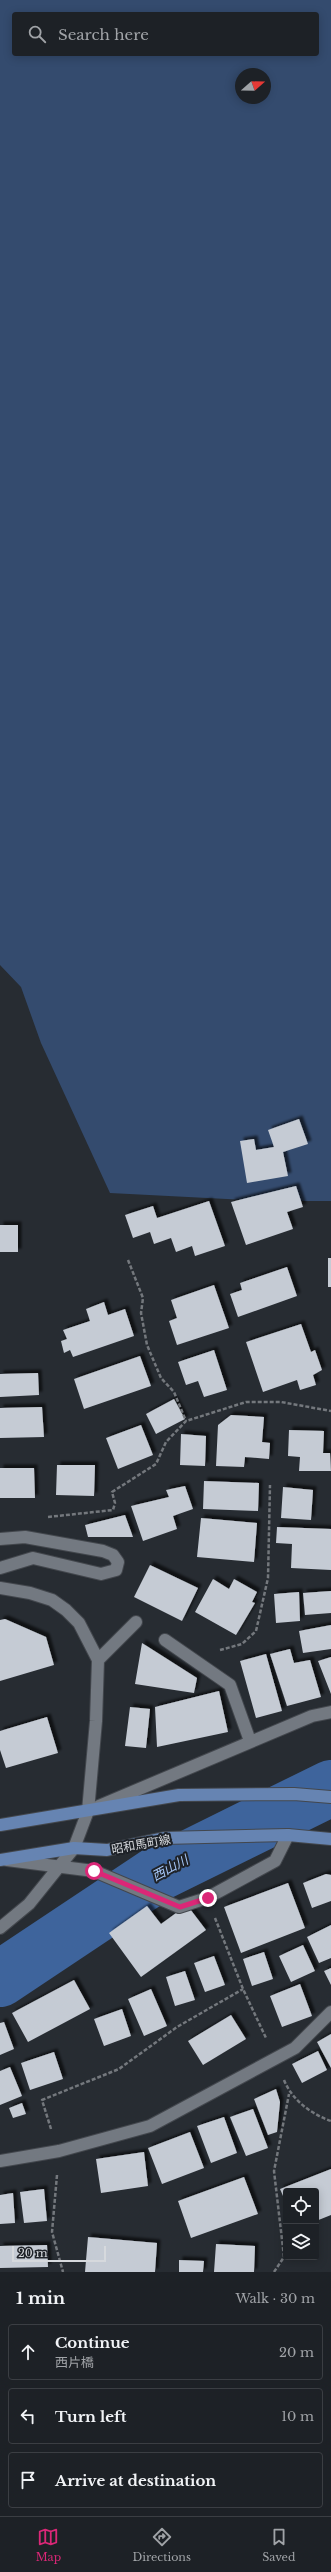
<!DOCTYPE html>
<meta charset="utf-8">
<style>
body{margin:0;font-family:"Libre Baskerville","Noto Sans JP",serif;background:#25292e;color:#f1f3f6}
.controls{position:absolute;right:12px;bottom:12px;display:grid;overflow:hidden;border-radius:4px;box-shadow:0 2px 10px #0003}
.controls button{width:36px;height:36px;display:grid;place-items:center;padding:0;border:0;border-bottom:1px solid #3b3e43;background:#1d2126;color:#f1f3f6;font:20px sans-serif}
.compass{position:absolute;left:235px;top:68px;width:36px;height:36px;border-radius:50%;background:#1d2126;box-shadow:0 2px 10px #0003;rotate:70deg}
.scale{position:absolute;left:12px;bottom:10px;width:94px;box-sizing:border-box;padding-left:4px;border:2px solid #d6d9dd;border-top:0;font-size:11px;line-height:14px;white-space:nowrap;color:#d6d9dd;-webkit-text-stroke:3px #1e2228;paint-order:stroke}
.stop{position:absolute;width:12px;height:12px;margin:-9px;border:3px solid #db2777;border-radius:50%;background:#fff}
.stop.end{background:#db2777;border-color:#fff;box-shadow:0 1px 4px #0008}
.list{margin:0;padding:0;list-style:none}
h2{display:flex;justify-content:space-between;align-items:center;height:52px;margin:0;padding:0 16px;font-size:17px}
h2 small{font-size:13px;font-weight:400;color:#a0a3a7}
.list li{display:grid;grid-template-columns:26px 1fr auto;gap:12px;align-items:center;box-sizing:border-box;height:56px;margin:0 8px 8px;padding:0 8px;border:1px solid #3b3e43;border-radius:4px}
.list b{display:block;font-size:15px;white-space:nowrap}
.list p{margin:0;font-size:13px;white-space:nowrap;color:#a0a3a7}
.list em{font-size:13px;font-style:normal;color:#a0a3a7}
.icon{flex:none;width:22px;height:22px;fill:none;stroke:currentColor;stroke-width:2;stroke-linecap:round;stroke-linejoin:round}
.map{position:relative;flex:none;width:331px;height:2272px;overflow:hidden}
.search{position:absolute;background:#1d2126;box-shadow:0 2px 10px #0003;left:12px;right:12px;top:12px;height:44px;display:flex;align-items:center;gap:10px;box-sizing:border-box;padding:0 14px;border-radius:4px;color:#a0a3a7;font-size:15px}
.sheet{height:244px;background:#1d2126}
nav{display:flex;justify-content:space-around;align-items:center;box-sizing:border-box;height:56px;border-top:1px solid #3b3e43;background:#1d2126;font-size:11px;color:#a0a3a7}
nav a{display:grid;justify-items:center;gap:2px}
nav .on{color:#db2777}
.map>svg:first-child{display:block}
.green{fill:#344b6e;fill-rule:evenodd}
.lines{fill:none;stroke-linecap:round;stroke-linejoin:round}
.river{stroke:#3e649c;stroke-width:56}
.building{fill:#c5cbd4;filter:url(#shadow)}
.minor-casing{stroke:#43474d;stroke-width:14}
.major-casing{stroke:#43474d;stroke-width:14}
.path{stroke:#74787d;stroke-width:2.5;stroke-dasharray:4 2;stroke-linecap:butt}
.minor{stroke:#737981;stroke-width:12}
.major{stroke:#6684b2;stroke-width:12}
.route{stroke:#db2777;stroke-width:5}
.labels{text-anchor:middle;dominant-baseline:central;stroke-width:4;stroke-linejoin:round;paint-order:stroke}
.street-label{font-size:12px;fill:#d6d9dd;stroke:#1e2228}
.water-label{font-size:13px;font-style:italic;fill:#a5c6f7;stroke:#1e2228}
</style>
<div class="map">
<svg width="331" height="2272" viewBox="0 0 331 2272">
<defs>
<filter id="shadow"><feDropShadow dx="3.5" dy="-3.5" stdDeviation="1" flood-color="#0009"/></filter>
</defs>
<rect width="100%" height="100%" fill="#272c32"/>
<path class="green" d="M0,0H331V1201H266L110,1193L41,1043L21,987L0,965ZM14,14H317V54H14ZM241,74H265V98H241Z"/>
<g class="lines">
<path class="river" d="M0,1979L159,1873L331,1788"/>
</g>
<path class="building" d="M299,1119L308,1144L283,1152L288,1176L247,1183L240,1141L254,1139L256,1150L274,1147L268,1130Z
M296,1186L303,1207L287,1212L293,1229L246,1245L231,1202Z
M209,1201L225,1246L195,1256L192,1246L176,1252L171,1238L154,1244L150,1232L133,1238L125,1215L153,1206L157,1218Z
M0,1225H18V1252H0Z
M328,1258H331V1287H328Z
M287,1267L297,1296L238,1317L230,1294L242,1290L240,1283Z
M214,1285L229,1328L177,1345L169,1321L177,1318L171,1300Z
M104,1302L108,1315L125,1309L134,1336L73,1357L70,1350L64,1353L61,1341L67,1339L63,1330L90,1321L86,1309Z
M301,1324L311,1352L315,1350L322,1370L313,1375L316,1385L300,1390L297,1380L263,1392L246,1342Z
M214,1350L227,1390L204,1397L198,1381L186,1385L178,1362Z
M140,1356L151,1386L84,1409L74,1379Z
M38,1373L39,1395L0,1397V1374Z
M174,1399L185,1419L156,1434L146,1414Z
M42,1407L44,1437L0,1438V1408Z
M231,1415L264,1417L262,1442L270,1443L269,1459L245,1457L244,1467L216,1466L218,1425Z
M141,1425L153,1455L118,1469L106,1438Z
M289,1430L324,1431L323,1453H330L331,1471H299L300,1457L288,1456Z
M181,1434L206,1436L205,1466L180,1465Z
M57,1465H95L94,1496L56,1495Z
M0,1468H34L35,1498H0Z
M204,1481L259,1483L258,1511L203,1509Z
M185,1486L193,1509L173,1516L177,1529L143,1541L131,1506L169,1497L166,1490Z
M283,1487L313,1490L311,1520L281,1518Z
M125,1515L133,1537H88L85,1525Z
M201,1518L257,1523L254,1562L197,1557Z
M277,1527L331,1529V1570L291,1568L292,1544L276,1543Z
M150,1565L198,1588L182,1621L134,1597Z
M213,1579L229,1589L234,1579L257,1592L252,1602L255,1603L236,1635L195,1612Z
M331,1591V1613L305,1615L303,1593Z
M299,1592L300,1621L276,1623L274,1594Z
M5,1619L46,1637L54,1665L0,1681V1620Z
M331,1625V1649L303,1653L299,1631Z
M142,1643L197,1678L194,1693L135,1684Z
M290,1649L294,1663L310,1660L321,1697L287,1706L270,1654Z
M266,1654L282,1711L256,1718L240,1661Z
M331,1657V1694L318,1661Z
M219,1691L228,1732L157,1747L155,1707Z
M130,1707L150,1709L146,1748L125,1746Z
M47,1717L58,1753L6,1768L0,1750V1731Z
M326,1874L331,1875V1901L312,1908L303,1883Z
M288,1883L305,1928L241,1953L224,1907Z
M187,1905L206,1930L141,1977L109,1933L147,1906L161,1924Z
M331,1925V1958L319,1963L307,1937Z
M303,1945L315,1971L291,1982L279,1956Z
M264,1952L273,1979L252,1986L243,1959Z
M214,1956L225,1985L205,1992L194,1963Z
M331,1968V1985L324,1971Z
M185,1971L195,2000L175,2006L166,1977Z
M74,1980L90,2009L28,2042L12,2013Z
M300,1984L312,2016L282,2027L270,1996Z
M151,1989L167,2026L144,2036L128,1999Z
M122,2009L131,2036L104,2046L94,2019Z
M231,2015L246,2039L203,2065L188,2041Z
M4,2022L14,2049L0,2055V2023Z
M331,2034V2068L317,2042Z
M318,2051L327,2070L302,2083L292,2064Z
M54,2052L63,2079L30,2090L21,2063Z
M10,2067L22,2096L0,2105V2071Z
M276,2089L280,2102L277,2132L268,2135L254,2099Z
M22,2103L26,2114L13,2118L9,2108Z
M253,2109L268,2148L246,2156L230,2117Z
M224,2117L237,2153L211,2163L197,2126Z
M190,2132L204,2168L162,2184L148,2148Z
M144,2152L148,2186L101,2193L96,2159Z
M331,2169V2215L316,2221V2191H286V2203L280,2189Z
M244,2177L258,2214L191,2238L178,2201Z
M44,2189L47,2221L24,2223L20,2192Z
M13,2193L15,2223L0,2224V2195Z
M88,2237L157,2243L155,2272H85Z
M216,2244L255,2246L254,2272H214Z
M47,2245L48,2267L0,2268V2246Z
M179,2260L204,2261L203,2272H179Z"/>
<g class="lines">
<g class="minor-casing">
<path id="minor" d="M0,1539L25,1537L103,1551L113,1555L118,1562L116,1570L101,1574L33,1558L0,1568
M0,1588L30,1593L52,1600L66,1610L79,1623L98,1660L96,1721L88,1811L74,1848L29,1904L0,1928
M165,1640L230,1685L250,1741
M98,1660L136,1622
M99,1806L312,1716L331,1712
M7,1860L94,1871L179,1907L207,1898L275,1861L288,1835
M0,2161L59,2151L150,2126L295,2048L331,2012"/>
</g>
<g class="major-casing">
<path id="major" d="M0,1825L179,1795L294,1794L331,1797
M0,1860L74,1848L107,1850L164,1838L288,1835L331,1839"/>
</g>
<path class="path" d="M128,1260L143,1298L141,1313L147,1345L161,1378L174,1392L186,1421
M48,1517L113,1510L115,1503L112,1492L156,1464L166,1442L186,1421L246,1402H281L331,1411
M220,1650L242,1644L256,1631L268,1578L270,1485
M215,1918L243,1989L266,2038
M284,2080C292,2100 311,2114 331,2121
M51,2129L42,2100L119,2069L177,2027L243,1989
M57,2175L52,2232L63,2272
M274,2272L284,2257L274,2171L289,2094"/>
<use href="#minor" class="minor"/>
<use href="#major" class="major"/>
</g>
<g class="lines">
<path class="route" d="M94,1871L180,1907L208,1898"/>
</g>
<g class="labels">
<g class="street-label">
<text transform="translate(141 1844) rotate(-10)">昭和馬町線</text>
</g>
<g class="water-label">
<text transform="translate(170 1868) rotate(-28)">西山川</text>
</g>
</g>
</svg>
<div class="controls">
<button><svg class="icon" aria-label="locate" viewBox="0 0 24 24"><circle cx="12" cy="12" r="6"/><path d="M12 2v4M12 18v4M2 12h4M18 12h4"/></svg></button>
<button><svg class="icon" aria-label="layers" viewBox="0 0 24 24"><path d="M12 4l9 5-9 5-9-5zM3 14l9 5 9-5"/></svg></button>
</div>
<svg class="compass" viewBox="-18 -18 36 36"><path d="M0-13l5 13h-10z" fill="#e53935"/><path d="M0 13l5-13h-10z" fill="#a0a3a7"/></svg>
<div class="scale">20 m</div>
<div class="stop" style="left:94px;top:1871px"></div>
<div class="stop end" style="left:208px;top:1898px"></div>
<div class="search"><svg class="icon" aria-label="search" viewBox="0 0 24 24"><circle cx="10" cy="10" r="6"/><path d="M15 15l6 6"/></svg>Search here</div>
</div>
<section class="sheet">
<h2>1 min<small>Walk · 30 m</small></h2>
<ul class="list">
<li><svg class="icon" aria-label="ahead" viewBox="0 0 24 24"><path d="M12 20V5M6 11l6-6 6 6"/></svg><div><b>Continue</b><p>西片橋</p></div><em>20 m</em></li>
<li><svg class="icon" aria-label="left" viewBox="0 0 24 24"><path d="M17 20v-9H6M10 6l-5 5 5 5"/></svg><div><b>Turn left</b></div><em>10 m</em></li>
<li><svg class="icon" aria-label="arrive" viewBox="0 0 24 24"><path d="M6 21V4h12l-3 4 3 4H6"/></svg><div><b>Arrive at destination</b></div></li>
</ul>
</section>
<nav>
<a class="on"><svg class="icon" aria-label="map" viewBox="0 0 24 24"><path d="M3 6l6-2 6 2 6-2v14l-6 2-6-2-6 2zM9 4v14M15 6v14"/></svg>Map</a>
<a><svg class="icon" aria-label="directions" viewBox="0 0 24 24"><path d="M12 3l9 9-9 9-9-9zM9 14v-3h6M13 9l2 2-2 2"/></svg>Directions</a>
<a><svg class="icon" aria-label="saved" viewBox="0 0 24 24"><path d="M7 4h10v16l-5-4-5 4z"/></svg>Saved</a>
</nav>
